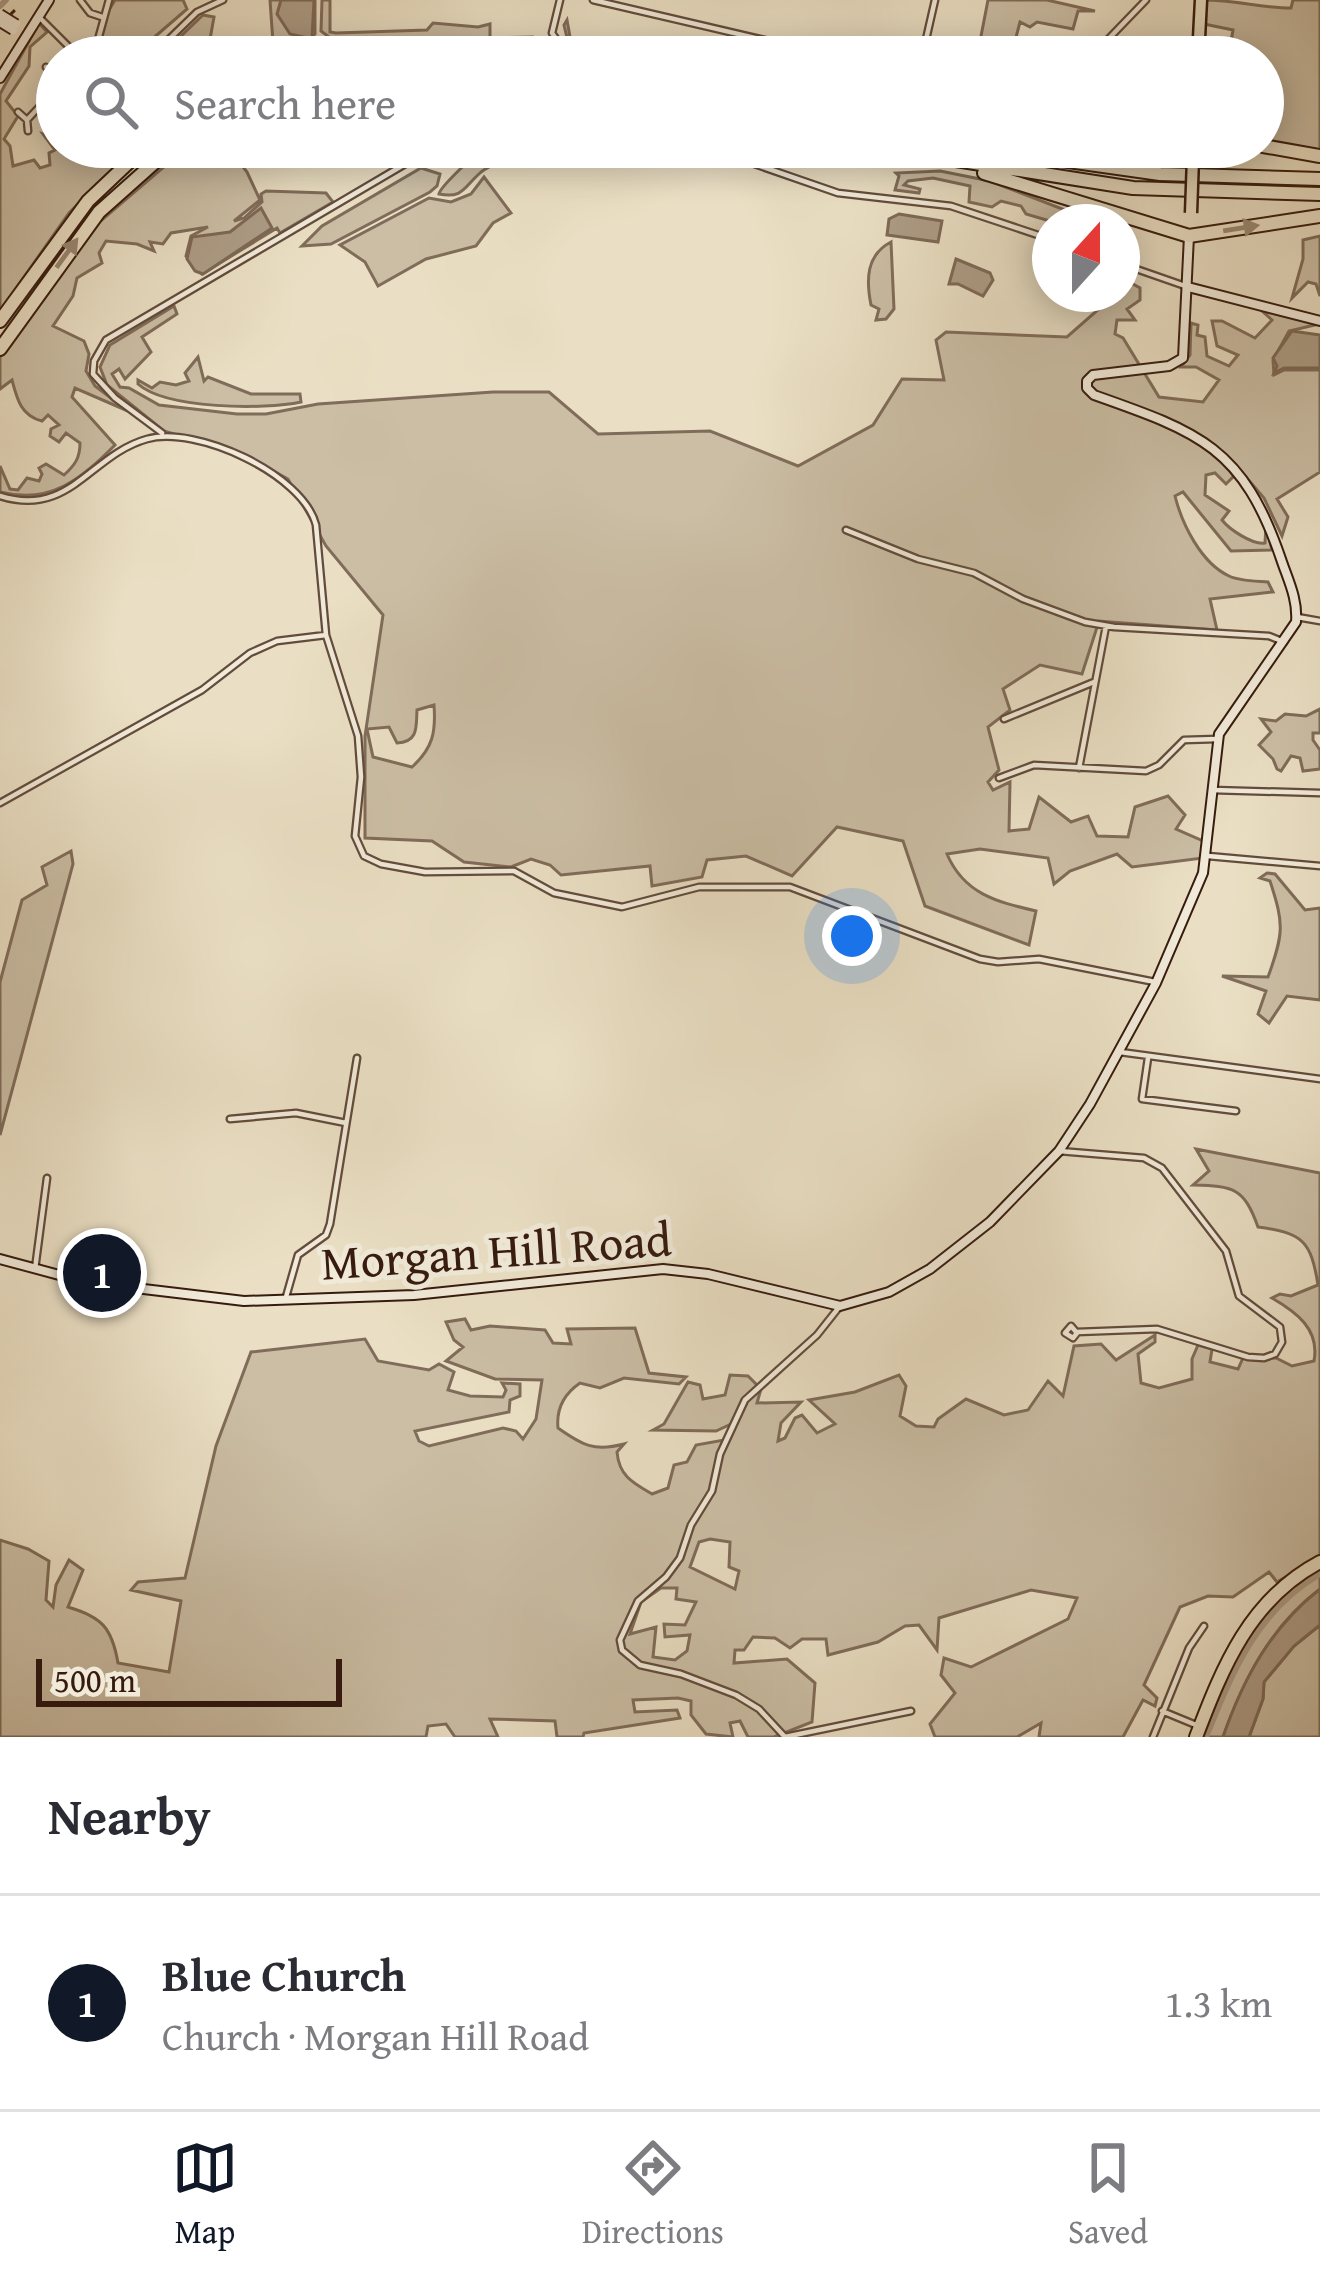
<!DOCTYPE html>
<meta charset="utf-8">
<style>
body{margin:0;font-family:"Gentium Book Plus",serif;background:#f7f7f7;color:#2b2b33}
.compass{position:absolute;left:1032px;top:204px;width:108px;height:108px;border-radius:50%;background:#fff;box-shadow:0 6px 30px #0003;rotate:21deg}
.scale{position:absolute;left:36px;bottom:30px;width:306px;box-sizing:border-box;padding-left:12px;border:6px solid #361b0e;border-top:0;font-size:33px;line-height:42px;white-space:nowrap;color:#361b0e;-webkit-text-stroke:9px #f1ead9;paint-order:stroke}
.you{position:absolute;left:852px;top:936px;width:42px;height:42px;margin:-30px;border:9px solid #fff;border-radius:50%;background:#1a73e8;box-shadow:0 0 0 18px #1a73e833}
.badge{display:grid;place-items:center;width:78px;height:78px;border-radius:50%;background:#111827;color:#fff;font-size:39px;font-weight:700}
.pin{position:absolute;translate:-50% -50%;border:6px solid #fff;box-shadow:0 3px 12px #0006}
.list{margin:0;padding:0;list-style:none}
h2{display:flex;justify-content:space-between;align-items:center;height:156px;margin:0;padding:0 48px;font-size:51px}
h2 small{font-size:39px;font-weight:400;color:#7c7c81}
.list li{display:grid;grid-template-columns:78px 1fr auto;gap:36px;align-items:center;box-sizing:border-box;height:216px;padding:0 48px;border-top:3px solid #e1e1e2}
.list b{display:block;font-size:45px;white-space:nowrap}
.list p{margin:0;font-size:39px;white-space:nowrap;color:#7c7c81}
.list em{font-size:39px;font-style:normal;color:#7c7c81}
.icon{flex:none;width:66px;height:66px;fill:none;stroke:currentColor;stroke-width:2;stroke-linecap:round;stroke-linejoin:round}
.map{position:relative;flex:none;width:1320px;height:1737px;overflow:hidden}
.search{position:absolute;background:#fff;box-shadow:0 6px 30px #0003;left:36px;right:36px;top:36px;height:132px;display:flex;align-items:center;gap:30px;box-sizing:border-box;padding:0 42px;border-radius:66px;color:#7c7c81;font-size:45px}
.sheet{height:372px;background:#fff}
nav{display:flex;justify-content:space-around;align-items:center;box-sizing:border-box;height:168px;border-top:3px solid #e1e1e2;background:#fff;font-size:33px;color:#7c7c81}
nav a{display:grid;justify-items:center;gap:6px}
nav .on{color:#111827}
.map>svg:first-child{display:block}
.green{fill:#cbbea5;stroke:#806c5a;stroke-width:3;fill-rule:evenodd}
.water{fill:#ad9c86;stroke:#7d6856;stroke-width:3}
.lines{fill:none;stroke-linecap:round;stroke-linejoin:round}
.canal{stroke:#ad9c86;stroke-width:6}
.street-casing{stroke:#634c3c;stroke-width:9}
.secondary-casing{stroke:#361b0e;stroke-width:12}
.primary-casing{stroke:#361b0e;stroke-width:15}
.highway-casing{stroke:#361b0e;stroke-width:16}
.street{stroke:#f1ead9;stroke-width:4.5}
.secondary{stroke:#f1ead9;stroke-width:8}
.primary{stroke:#eadfc4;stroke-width:10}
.highway{stroke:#eadfc4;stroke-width:12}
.rail{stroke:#361b0e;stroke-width:3;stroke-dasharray:21 21;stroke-linecap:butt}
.secondary-bridge-casing{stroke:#361b0e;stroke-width:12;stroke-linecap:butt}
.primary-bridge-casing{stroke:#361b0e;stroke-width:15;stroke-linecap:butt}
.secondary-bridge{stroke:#f1ead9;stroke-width:8}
.primary-bridge{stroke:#eadfc4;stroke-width:10}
.oneway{fill:#998772}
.labels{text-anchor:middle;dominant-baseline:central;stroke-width:10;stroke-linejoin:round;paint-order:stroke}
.street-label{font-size:48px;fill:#361b0e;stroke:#f1ead9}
</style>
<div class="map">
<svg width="1320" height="1737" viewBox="0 0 1320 1737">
<rect width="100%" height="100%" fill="#eadfc4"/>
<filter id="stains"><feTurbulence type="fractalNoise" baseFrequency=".00167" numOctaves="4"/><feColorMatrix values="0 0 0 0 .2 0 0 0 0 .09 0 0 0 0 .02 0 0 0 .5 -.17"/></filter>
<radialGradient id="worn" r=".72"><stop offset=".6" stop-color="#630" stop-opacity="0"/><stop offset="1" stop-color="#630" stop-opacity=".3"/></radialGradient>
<path class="green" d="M115,0H183L187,9L151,40L156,57H113L121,54L115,50L112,57H105L104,50L95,56L106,15Z
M270,0H315V34L309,40V48L329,44V37L321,31L322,0H330V32L336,33L427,30L433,23L478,27L490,24V38L533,37L540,49H562L568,42L564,25L567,20L573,54L582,57H502L406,50L334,57H274Z
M988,0H1047L1095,11H1078L1073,29L1037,22L1030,27L1020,22L1014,45L1032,50L1026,57H977Z
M1205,0C1235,0 1261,8 1291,8L1293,0H1320V152L1263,142V57H1202L1203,46L1214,53H1229L1233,30L1204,24Z
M203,15L214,17L209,45L202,53L205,57H172L179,38Z
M39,23L47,32L30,47L29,66L6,101L18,116L4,139L10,146L13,166L34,160L40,168L50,165L49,153L55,150L43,134L50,136L56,130L57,147H135L69,213L0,311V94Z
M516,147H545C529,150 491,163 480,173C464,187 463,199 439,194C440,187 460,170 467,162Z
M203,150L231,151L247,172L260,200L234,221L244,218L262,202L261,194L266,191L326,193L333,202L280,233L277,228L202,274L186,256L191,236L208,227L171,233L163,244L150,242L154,251L137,244L106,241L99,253L102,263L77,278L73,296L53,326L84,341L89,354L86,371L95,386L128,411L75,388L72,397L115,445C81,479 51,505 0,492V466L10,489L18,490L27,478L39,481L42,474L39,468L46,464L64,475C75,465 80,458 80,443L66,433L59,442L50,436L51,429L59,425L48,415L42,421C21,416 17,399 12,380L0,389V357L97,224L173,159Z
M421,168L440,174L437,186L430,192L331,244L302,246L322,226Z
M940,171L990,181L1096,222H1053L1026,214L1021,206L1001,201L992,207L969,202L970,186L933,178L908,181L904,185L920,189L919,193L895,190L899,176L896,173Z
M484,177L511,213L493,223L476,246L426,259L378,286L365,262L340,245L429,198L451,202L471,194Z
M1320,236V296L1316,284L1308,282L1292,298L1303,259V240Z
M891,242L894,309L886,319L876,320L879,309L871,305C866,280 866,255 891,242Z
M1131,283L1140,288V300L1127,309L1135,320H1117L1115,334L1123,338L1159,397L1203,402L1219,380L1196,367H1181L1190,355L1191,323L1198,325L1197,335L1205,337L1207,356L1229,366L1238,355L1217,346L1212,321H1222L1255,338L1272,320L1262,311L1319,324L1289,331L1273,360L1274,375L1284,370H1320V472L1277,499L1288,517L1282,536L1264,498L1240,470L1226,484L1215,473L1206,475L1205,495L1229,511L1222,520C1229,529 1252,545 1265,543L1266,525L1272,550L1231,551L1183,492L1175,496C1182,524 1201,563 1229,576C1239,581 1256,581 1268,582L1273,592L1210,599L1217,630L1099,621L1082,674L1040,665L1003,689L1010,710L988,727L999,770L988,782L993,790L1010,782L1009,831L1029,829L1039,797L1071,822L1088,816L1097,836L1128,837L1135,807L1168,796L1185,815L1176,829L1203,841V858L1132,867L1117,854L1070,871L1054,884L1048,858L980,849L947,854C964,894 997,902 1036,911L1029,945L925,906L903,841L837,827L792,876L746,856L707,860L702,877L652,886L650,866L561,875L550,865L531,859L511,867L464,862L432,841L365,838V736L383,615L326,546L288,479L247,456L164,431L107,385L100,367L110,345L174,306L177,314L142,337L151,352L125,379L119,369L112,374L120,387L129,388L159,405L237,414H266L318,404L493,392H549L598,434L710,431L798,466L873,425L902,379L944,380L936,340L946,332L1067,337L1108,301L1107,294H1122V285ZM434,705C436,732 433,748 412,767L373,757L367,729L389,727L397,743C419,742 416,726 417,710Z
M198,357L204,381L208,377L251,394H300L301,402C264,410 166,409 138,384V380L152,388L160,382L176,385L189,381L185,373Z
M1320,709V733H1313V740L1320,750V769L1303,771L1300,758L1291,756L1281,771L1277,769L1273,759L1259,745L1271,732L1261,719L1276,721L1285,714L1306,716Z
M71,851L73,864L0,1135V982L22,900L47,885L42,867Z
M1267,873L1275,874L1305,910L1320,908V1000L1287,996L1269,1023L1258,1014L1266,991L1222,976L1268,977C1284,933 1284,924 1270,881L1260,878Z
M1196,1149L1320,1173V1557L1277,1582L1269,1572L1233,1597L1208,1596L1180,1607L1144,1685L1157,1698L1155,1706L1143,1700L1123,1737H1039L1041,1723L1017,1737H935L930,1724L955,1693L941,1675L944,1658L971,1667L1068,1619L1077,1598L1031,1590L939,1618L937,1650L919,1625L905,1626L878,1642L828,1655L826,1639H802L790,1648L775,1638L753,1637L744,1650H735L734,1663L787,1659L815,1683L812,1722L774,1737H748L740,1721L730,1723L733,1737L706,1734L691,1715V1701L678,1698L633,1700L635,1712L677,1710L680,1718L584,1733L583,1737H557L555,1721L490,1719L498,1737H455L446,1724L428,1726L426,1737H0V1540L28,1549L49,1561L46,1600L53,1607L56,1585L69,1560L83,1570L68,1607C102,1617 112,1628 118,1663L169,1672L181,1601L131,1590L138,1582L185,1578L216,1446L251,1352L365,1339L378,1361L429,1370L439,1364L454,1372L448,1390L470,1396L503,1397L506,1390L502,1383L520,1384V1396L510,1400L509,1412L415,1431L419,1441L429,1446L503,1428L516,1431L523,1439L536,1419L542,1380L495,1379L446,1361L463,1347L454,1340L446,1322L465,1319L471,1330L490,1326L545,1330L553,1343L571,1344L567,1329L635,1328L649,1373L686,1377L679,1384L624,1378L600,1388L580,1383C564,1394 556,1408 558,1428C582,1445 594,1452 624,1444L617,1452C619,1476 633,1483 652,1494L668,1488L674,1465L687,1462L696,1445L730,1439L732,1434L729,1425L716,1431L653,1430L664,1424L688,1382L700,1385L703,1399L725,1395L730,1375L748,1376L761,1389L757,1403L801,1402L781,1423L778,1441L785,1438L795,1418L802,1415L817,1433L835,1424L809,1400L855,1392L899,1375L906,1386L900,1416L916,1426L934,1427L938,1419L966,1399L1004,1415L1028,1410L1048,1381L1063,1396L1074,1346L1101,1344L1116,1360L1155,1335V1342L1138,1354L1141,1383L1159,1388L1192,1379V1359L1198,1345L1212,1349L1210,1362L1238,1369L1243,1358H1276L1292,1366L1314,1361C1320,1329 1296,1312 1272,1298L1280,1294L1291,1296L1318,1285C1311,1241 1303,1233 1258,1227C1244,1188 1234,1186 1193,1185L1209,1171ZM710,1539L730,1542L729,1567L739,1571L735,1589L690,1567L699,1542ZM661,1588H677L676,1599L696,1602L685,1625L664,1624L665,1637L690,1635L687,1651L675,1660L653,1657L656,1627L630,1634L641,1602Z
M1320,1566V1589C1270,1627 1244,1679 1223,1737H1200L1228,1667L1271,1601Z
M1320,1625V1737H1249L1263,1699L1264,1682L1294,1646Z"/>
<path class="water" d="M281,0H314L312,39L290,34L277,14Z
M261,208L272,228L203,274L195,271L187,259L192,237L230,232Z
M899,214L942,221L938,242L887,235L889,219Z
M956,259L990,273L993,280L983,296L958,284H949Z
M1292,331L1320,335V368H1284L1274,373L1277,366L1273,358Z
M1320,1589V1625L1294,1646L1264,1682L1263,1699L1249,1737H1223C1243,1679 1271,1627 1320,1589Z"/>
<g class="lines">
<path class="canal" d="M0,6L6,0
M1206,1737C1232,1673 1257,1610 1320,1574"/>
<g class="street-casing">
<path id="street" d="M80,0L90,13L102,17
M593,0L837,57
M41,19L79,57
M557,40L552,33L560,0
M163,45L197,12L223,0
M88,57L96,47L109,0
M922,57L935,0
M1091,57L1146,0
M46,67L57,79
M18,112L27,120L28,131
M27,120L57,88
M679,147L737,158L838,193L951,206L1050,239
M1122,264L1188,287
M162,433L115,398L93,374L94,361L106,340L434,147
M0,496C70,518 90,455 147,439C196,425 303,474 316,525L326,635L358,736L361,777L355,836L364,856L381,864L425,872L514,871L554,893L622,907L699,887H790L980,959L998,962L1039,959L1155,982
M846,530L918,559L974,573L1023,599L1085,622L1114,627L1269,636L1284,642
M1297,617L1320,621
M1004,719L1094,682
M1079,768L1106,626
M999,778L1034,765L1146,771L1159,765L1184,740L1217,739
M1212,790L1320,793
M0,803L202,690L250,653L277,641L326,635
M1208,856L1320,866
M1120,1052L1320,1079
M1148,1058L1142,1099L1236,1111
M230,1119L296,1113L346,1123
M1059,1151L1144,1158L1162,1168L1226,1251L1239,1296L1280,1327L1282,1342L1275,1354L1264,1358L1248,1357L1157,1329L1077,1332
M35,1269L47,1178
M286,1297L298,1255L326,1235L330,1224L357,1058
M1071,1326L1077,1333L1073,1338L1065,1333Z
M1162,1711L1196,1725
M785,1737L759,1709L736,1695L681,1674L640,1665L622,1650L620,1640L638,1601L666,1577L680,1558L691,1525L712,1491L720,1454L745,1400L817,1335L840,1306
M785,1737L911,1711
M1153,1737L1189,1648L1204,1626"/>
</g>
<g class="secondary-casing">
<path id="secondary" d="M0,78L49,0
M1188,287L1320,321
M0,1259L85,1282L244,1301L414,1295L663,1269L708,1274L840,1306L889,1292L930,1269L990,1222L1059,1151L1090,1104L1156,983L1203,873L1219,734L1296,622C1298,599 1288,580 1281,559C1243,447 1199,432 1094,395L1087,388V381L1093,375L1169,366L1183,358L1189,236"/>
</g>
<g class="primary-casing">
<path id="primary" d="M1198,57L1201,0"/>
</g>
<g class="highway-casing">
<path id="highway" d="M367,57H460
M1263,146L1320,156
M873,147L1133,188L1320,194
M969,147L1160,174L1320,179
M984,173L1189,236L1320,216
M0,321L88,201L145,147
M0,349L99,212L172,147
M1196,1737C1223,1666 1250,1599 1320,1562"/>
</g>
<use href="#street" class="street"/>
<use href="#secondary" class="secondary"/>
<use href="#primary" class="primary"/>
<use href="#highway" class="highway"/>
<path class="rail" d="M0,25L25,0"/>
<g class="secondary-bridge-casing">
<path id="secondary-bridge" d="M0,14L16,24
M0,22L13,30"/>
</g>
<g class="primary-bridge-casing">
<path id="primary-bridge" d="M1191,213L1193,158"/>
</g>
<use href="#secondary-bridge" class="secondary-bridge"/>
<use href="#primary-bridge" class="primary-bridge"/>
</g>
<defs><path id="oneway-solid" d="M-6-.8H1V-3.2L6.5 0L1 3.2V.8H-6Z" transform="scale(3)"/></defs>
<g class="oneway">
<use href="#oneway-solid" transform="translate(1241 228) rotate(-9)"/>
<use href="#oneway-solid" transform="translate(67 253) rotate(-54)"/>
</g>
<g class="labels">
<g class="street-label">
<text transform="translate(496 1250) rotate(-4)">Morgan Hill Road</text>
</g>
</g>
<rect width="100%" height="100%" filter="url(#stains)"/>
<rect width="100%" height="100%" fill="url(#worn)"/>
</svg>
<svg class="compass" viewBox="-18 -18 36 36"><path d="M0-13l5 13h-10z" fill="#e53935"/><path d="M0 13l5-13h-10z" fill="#7c7c81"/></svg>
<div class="scale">500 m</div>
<div class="you"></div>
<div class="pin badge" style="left:102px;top:1273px">1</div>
<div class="search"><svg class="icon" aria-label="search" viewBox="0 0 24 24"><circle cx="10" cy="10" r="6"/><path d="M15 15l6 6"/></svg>Search here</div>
</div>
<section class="sheet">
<h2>Nearby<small></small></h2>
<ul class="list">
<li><span class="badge">1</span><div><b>Blue Church</b><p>Church · Morgan Hill Road</p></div><em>1.3 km</em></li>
</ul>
</section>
<nav>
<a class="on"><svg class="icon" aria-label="map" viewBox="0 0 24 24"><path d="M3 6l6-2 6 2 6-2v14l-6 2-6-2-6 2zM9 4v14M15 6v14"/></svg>Map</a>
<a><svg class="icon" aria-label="directions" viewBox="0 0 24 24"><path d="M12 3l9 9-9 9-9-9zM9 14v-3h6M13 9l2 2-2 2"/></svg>Directions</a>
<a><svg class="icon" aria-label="saved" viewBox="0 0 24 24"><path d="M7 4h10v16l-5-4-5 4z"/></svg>Saved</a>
</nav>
